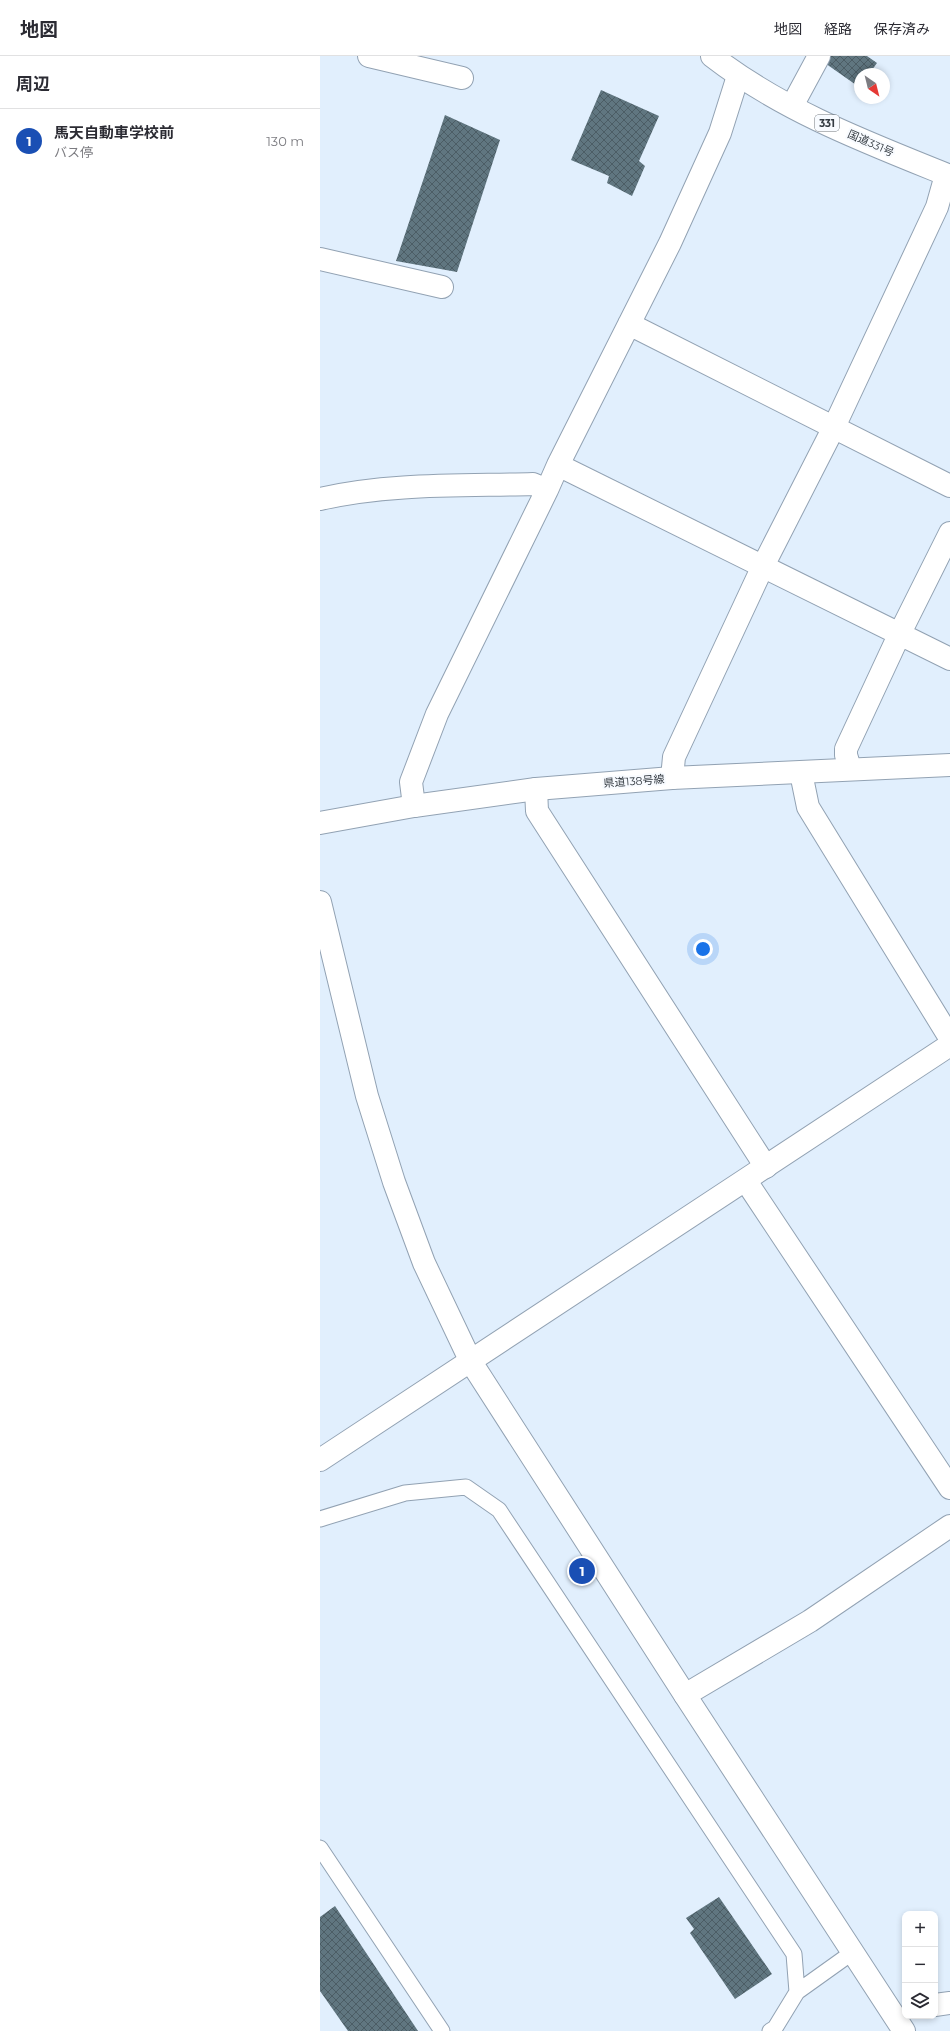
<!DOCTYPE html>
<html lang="ja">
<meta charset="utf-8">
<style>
body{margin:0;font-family:Montserrat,"Noto Sans JP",sans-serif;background:#f7f7f7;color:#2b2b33}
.controls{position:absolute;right:12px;bottom:12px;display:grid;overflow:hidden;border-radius:8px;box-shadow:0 2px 6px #0003}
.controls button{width:36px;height:36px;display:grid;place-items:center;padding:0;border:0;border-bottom:1px solid #e1e1e2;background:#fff;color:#2b2b33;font:20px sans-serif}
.compass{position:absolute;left:534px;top:12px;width:36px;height:36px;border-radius:50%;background:#fff;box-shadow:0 2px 6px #0003;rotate:145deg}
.you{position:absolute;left:383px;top:893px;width:14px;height:14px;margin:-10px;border:3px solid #fff;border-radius:50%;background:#1a73e8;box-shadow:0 0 0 6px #1a73e833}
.badge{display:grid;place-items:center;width:26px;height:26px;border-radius:50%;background:#1a73e8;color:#fff;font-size:13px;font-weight:700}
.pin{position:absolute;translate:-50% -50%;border:2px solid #fff;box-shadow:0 1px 4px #0006}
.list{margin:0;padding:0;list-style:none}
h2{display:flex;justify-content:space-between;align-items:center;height:52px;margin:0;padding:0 16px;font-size:17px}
h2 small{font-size:13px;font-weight:400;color:#7c7c81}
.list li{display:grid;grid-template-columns:26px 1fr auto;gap:12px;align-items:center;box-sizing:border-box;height:64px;padding:0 16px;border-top:1px solid #e1e1e2}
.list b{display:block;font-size:15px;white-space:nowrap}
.list p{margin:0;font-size:13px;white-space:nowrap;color:#7c7c81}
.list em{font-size:13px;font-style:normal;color:#7c7c81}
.icon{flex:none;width:22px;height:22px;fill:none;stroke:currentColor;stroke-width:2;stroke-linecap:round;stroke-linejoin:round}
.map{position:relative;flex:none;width:630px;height:1975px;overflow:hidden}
header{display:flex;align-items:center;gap:24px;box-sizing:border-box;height:56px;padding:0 20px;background:#fff;border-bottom:1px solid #e1e1e2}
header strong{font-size:19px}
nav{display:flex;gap:22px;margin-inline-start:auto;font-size:14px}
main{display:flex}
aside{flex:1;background:#fff}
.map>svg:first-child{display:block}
.building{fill:url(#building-cross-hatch)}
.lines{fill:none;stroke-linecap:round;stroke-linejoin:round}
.service-casing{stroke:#92a2b3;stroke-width:17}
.minor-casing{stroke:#92a2b3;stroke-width:24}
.tertiary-casing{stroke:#92a2b3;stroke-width:24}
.secondary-casing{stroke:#92a2b3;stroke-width:24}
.trunk-casing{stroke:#92a2b3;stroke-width:24}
.service{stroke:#fff;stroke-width:15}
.minor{stroke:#fff;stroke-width:22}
.tertiary{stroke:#fff;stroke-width:22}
.secondary{stroke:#fff;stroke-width:22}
.trunk{stroke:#fff;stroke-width:22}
.labels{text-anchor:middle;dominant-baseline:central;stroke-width:4;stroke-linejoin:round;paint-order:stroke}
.shield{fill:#f8fbff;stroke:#6f757b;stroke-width:1}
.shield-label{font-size:10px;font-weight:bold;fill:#343b42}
.street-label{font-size:11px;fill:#343b42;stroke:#f8fbff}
</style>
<header>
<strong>地図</strong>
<nav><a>地図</a><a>経路</a><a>保存済み</a></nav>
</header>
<main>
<aside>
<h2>周辺<small></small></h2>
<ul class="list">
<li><span class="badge" style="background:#1a4fb4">1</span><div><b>馬天自動車学校前</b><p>バス停</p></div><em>130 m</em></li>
</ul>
</aside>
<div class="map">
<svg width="630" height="1975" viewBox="0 0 630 1975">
<defs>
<pattern id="building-cross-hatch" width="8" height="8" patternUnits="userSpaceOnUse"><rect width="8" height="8" fill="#607680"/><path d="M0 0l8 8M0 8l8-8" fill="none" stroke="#4c5d65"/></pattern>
</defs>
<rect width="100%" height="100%" fill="#e1effd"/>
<path class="building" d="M506,0H547L557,7L549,18H540L539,31L502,5Z
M281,34L339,60L319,105L325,110L312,140L287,127L289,120L251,104Z
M125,59L180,84L137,216L76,205Z
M399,1841L452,1918L415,1943L370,1877L374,1873L366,1862Z
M15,1850L98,1975H28L0,1935V1861Z"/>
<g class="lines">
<g class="service-casing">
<path id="service" d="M0,1463L85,1437L146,1431L179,1454L474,1898L477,1936L455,1972L450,1975
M0,1792L122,1975
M477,1936L533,1896"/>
</g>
<g class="minor-casing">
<path id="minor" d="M49,0L142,22
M472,50L499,0
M0,203L122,231
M309,268L630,430
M238,409L630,603
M0,443C69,427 143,430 213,428L227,434L238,409L350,187L400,77L418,20
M530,712L526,699V693L580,577L630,477
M481,717L488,751L630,982
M352,722L354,701L443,510L514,371L617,151L626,119
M216,733L217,755L446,1111
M94,750L91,726L117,658L227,434
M426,1125L630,1432
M365,1639L490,1565L630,1470
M615,1949L630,1947"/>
</g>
<g class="tertiary-casing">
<path id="tertiary" d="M0,846L47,1040L74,1126L104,1207L151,1306L365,1639L584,1975
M0,1404L630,989"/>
</g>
<g class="secondary-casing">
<path id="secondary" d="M0,767L94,750L216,733L352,722L630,709"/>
</g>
<g class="trunk-casing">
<path id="trunk" d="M392,0C463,55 548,87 630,120"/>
</g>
<use href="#service" class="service"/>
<use href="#minor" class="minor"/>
<use href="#tertiary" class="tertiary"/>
<use href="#secondary" class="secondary"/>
<use href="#trunk" class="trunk"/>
</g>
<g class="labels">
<rect class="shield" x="495" y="59" width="24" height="16" rx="3"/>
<g class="shield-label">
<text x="507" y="67">331</text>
</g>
<g class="street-label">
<text transform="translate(551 87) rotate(24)">国道331号</text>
<text transform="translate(314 725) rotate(-4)">県道138号線</text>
</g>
</g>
</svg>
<div class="controls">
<button>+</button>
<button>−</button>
<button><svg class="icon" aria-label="layers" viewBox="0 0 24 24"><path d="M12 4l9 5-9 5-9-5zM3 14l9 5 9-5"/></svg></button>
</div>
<svg class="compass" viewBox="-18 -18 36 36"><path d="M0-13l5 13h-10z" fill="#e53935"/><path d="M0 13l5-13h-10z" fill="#7c7c81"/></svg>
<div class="you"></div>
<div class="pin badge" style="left:262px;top:1515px;background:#1a4fb4">1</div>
</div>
</main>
